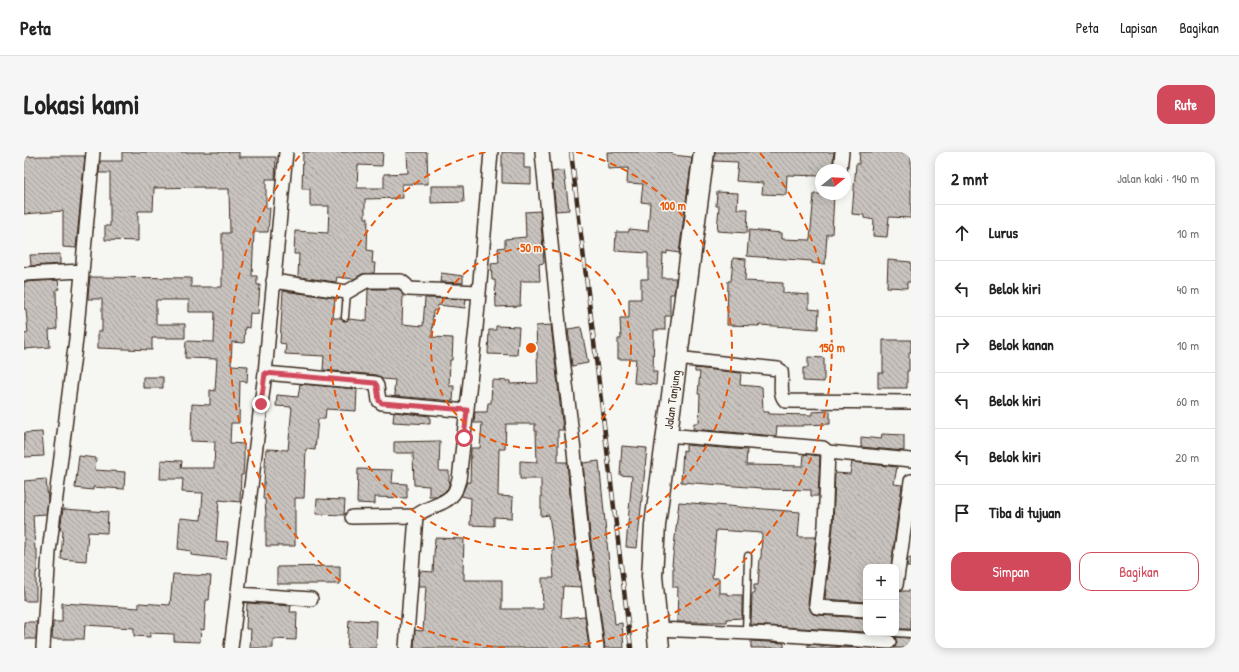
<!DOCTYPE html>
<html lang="id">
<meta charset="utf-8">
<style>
body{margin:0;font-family:"Patrick Hand",sans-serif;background:#f6f6f6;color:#222}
.controls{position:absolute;right:12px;bottom:12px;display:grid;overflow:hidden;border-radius:8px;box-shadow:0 2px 10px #0003}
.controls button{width:36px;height:36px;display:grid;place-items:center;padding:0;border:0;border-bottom:1px solid #e0e0e0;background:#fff;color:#222;font:20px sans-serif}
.compass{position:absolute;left:791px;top:12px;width:36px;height:36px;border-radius:50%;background:#fff;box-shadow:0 2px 10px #0003;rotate:72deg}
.stop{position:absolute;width:12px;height:12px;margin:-9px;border:3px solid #d1495b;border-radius:50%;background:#fff}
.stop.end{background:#d1495b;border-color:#fff;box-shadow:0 1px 4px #0008}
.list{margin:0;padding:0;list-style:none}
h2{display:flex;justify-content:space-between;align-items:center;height:52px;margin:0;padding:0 16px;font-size:17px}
h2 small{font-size:13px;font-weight:400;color:#767676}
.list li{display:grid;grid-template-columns:26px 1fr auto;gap:12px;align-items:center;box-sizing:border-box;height:56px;padding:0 16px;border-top:1px solid #e0e0e0}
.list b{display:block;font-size:15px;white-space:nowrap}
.list em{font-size:13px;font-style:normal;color:#767676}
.actions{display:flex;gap:8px;padding:12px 16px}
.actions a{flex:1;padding:9px 0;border:1px solid #d1495b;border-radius:12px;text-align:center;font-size:14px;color:#d1495b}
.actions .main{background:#d1495b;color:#fff}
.icon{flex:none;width:22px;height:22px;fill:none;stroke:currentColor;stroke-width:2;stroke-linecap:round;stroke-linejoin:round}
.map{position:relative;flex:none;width:887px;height:496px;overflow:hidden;border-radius:12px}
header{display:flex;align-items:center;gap:24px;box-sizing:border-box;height:56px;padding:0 20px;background:#fff;border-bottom:1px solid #e0e0e0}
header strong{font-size:19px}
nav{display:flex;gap:22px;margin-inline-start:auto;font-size:14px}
.intro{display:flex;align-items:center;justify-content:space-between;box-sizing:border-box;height:96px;padding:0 24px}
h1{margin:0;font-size:28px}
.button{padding:10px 18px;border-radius:12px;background:#d1495b;color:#fff;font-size:14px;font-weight:700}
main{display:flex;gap:24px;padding:0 24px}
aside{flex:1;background:#fff;border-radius:12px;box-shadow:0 2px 10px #0003}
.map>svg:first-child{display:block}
.building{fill:url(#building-back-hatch);stroke:#3b2a1e}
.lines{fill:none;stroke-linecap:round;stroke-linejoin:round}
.service-casing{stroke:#3b2a1e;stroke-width:9}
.minor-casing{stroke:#3b2a1e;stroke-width:16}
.primary-casing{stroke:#3b2a1e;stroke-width:23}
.service{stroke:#f6f6f2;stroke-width:6}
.minor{stroke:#f6f6f2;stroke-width:13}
.primary{stroke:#f6f6f2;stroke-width:20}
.rail-casing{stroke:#3b2a1e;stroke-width:4.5}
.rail{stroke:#f6f6f2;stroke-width:3;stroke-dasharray:9;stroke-linecap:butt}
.route{stroke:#d1495b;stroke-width:5}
.ring{fill:none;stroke:#e8590c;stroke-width:2;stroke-dasharray:7 5}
.labels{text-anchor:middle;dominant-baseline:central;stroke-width:3;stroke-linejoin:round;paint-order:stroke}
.street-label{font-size:12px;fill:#3b2a1e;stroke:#f6f6f2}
.centre{fill:#e8590c;stroke:#f6f6f2;stroke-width:2}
.ring-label{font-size:12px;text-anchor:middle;font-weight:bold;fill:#e8590c;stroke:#f6f6f2;stroke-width:3;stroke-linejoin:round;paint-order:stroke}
</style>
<header>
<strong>Peta</strong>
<nav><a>Peta</a><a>Lapisan</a><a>Bagikan</a></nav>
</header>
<div class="intro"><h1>Lokasi kami</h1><a class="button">Rute</a></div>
<main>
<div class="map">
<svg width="887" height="496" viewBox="0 0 887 496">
<defs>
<pattern id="building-back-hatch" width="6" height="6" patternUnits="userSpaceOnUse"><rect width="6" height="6" fill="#c8c3be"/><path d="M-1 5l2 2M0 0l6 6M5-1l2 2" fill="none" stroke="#a49f9a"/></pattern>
</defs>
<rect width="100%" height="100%" fill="#f6f6f2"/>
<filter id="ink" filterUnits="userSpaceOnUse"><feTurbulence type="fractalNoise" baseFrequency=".025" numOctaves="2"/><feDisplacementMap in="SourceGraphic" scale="8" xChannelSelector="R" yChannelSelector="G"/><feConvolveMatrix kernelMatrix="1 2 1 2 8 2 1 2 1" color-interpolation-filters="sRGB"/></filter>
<g filter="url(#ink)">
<path class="building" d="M98,0H215V5H252L251,27H242V56H246L244,80H230L228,124H233V133H236L234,162L226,161L225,176L221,175L220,191L208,190L207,213L224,214L223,230L216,229L215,271H207L206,291L220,292V309L219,323H217L216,350L195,348L192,389L204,390L202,407L167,403V399L154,397L156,366L177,368L179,341L158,340L159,327H136L137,308L158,309L157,316H190L191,290L167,289V278L168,252L186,253V238L191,239L193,207L161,206L162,189L190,190L191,160H165V148H132V172H161V186H128V198L74,196V179H78V147H64V143L66,125L167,126V135H198V81H206L205,37H180V35L130,36L129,59H114V89L81,88V74H86V21H75L76,9H98Z
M279,0H359L358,14L334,13L333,36H360V22L384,21L383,0H403L404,32H378L379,46L341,47V66H344L343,98L349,99L348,111H351L350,121L338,122L330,127L313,125L312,130L274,125L275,102H270L271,79L304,81L305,54H286V37H278Z
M478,0H500V16H507V32L478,31Z
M583,0H648V3L668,5L655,101L643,99V102L639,101L638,126H652L650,142H646V164H641V178H630L629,220H633L632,233L610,231L612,207H594V187H597L596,166H605V147H617V127H624V101L591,99L592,80H605V77L624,79L626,51L617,50L619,32L603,31L604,16L584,17Z
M691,0H810L808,18H797V24L763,23L762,43L738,42L739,31L712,29L714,10L690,9Z
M836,0H887V66L865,65L863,85L849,84L850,68L840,66V63L828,62L832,12H835Z
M17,4H61L52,96L39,95V59L0,62V5Z
M540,18L545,58L532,59L528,20Z
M407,34H439L440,50L407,51Z
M693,40L714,41L713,57H724L723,81L693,79L695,54H692Z
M790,42H810L808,82H803L801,112L788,111V109L723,104L725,78L758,81V87L786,88Z
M516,59L520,111L515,112L516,129H497L496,154L472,155L471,128H468L467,112L475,111L474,96L481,95V87L502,85L501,60Z
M36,102V112L7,114L6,103Z
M709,106L722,107L721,129L759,131V141L785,143V157L795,158L794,177L735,173V174L703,173L704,129H707Z
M864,108L887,110V130H883V136L863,135Z
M417,121L439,124V131L416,130Z
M34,128L35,137L32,138L33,177L25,178L26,195L0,197V182L4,181L2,157H0V130Z
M344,137H374L376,138L379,143L378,172L399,174L401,146L442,147L441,156L414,153L413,158L409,159L408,185L429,186L428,208H426L425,234H430L429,249L371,244V240L370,239L371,228L358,227L352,223L299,218L300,204L261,202L262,192L256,191L259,139L311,146L309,166H317L321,169L325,167L343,169Z
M527,173L539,278H534V310H543L550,385L557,435L539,434L537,466L561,464L565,496H390L391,478L399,479L402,434H395L396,419L409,420L411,386L440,387L439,421H440V428H478V457H519L518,426H530L528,398H530L525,363L517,364V327H496V309L513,310L512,279H511V272H482L481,297H475L474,344L489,345L488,366L470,365V374L446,373L447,346L437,344L443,330H446L447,296H456L458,271H450L451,260H463L464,251H467L468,228L486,229V232L514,231L512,174Z
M472,174L495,175L493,203L464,202L465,178H472Z
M557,175L564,211L548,214L544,177Z
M859,188H887V200H885V219H883V236H854V221H859Z
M784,205L800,206V230L779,229V216H784Z
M671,216L717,221L716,233L738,235L739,260H745V262L788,263V260L806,259V272L779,273V274H753L752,284L669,277L670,271H675L676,242H674L676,220H671Z
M119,225H139V236H119Z
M276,232L333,237L332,259L302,257L301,267H294L291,298L282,297L280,346H271V394H242V364L241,347H239L242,297L264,298L268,255L252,254L253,243L274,245Z
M370,260L406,264V272L369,270Z
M18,280L20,304L0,305V281Z
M858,282L880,283V299L837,295V285L857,287Z
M416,289L415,319H425V329H426L424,336L418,342L412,344H405V334L390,333L389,301H370V290Z
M662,293L723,298L722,313L779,314L780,302L796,304L794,344H787V338L738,337V336L657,330L659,298L662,299Z
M598,294L623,296L613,396L602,395L608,324L596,323Z
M55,304L72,306L71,318L101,320L100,337L69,335V338L51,336Z
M575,309L591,472L598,471L600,496H581L566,383L559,311Z
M828,310L873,315L870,332L878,333L867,415H842V450L801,447L809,375L811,321L826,322Z
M334,317L369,318L368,331L383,332V346L351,345V352L333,351Z
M22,327L24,348L22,362L9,363L11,398H13V420H12V449H0V329Z
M293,347L321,348L320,363L292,362Z
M655,350L776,360L774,385H792L784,451L786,458L789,462L793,463L842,466V480L727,473L728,442H730V433H734L736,406H737L738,381L692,378L688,426H695V441H703V443H718V466L703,467V470H653L654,435H649V413H648Z
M39,357L84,360L83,381L64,380L62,409L37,407L39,378H36Z
M884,406H887V415H883Z
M316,414V432H253V415Z
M149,422L187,424L185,448H182L180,478L177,477L176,490L150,489V482L126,481V485L110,484V476L61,473L60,487H28L29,470H38V451L115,456V451L146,453Z
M877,439H887V477H872L873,441Z
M223,451L267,454L266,460H273L272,488L249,487V496H226L227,477H222Z
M325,468L353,469L352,496H323Z
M0,470H13L12,487H0Z
M871,485L887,486V496H870L873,491Z
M727,489L760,491V496H727Z
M784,492L836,496H784Z"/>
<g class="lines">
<g class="service-casing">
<path id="service" d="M321,165L323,140
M722,481L724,404
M872,481L887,482"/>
</g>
<g class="minor-casing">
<path id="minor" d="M518,0L536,182L550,299L558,384L573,496
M816,18L818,0
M0,122L58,119
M249,129L323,140L342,129H377L382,133L384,137L455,140
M652,206L754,217L757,219C759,228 754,243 762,249L887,250
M241,221L351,231L353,234L355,249L358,251L443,259
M642,283L799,296L804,300L887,308
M804,300L801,374L792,452L793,455L842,458
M328,365L392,364
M872,433L887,329
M213,442L287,447
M632,477L749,482L865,490
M19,496L25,400L52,187L69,0
M207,496L241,221L262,0
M382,496L392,364C403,354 422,353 430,341C433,337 433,332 435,328L452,176L467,0"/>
</g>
<g class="primary-casing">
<g id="primary">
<path id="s1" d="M635,496L628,424L631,373L680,0"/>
</g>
</g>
<use href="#service" class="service"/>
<use href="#minor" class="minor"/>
<use href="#primary" class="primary"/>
<g class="rail-casing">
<path id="rail" d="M547,0L607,496"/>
</g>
<use href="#rail" class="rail"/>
</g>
</g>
<g class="lines" filter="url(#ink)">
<path class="route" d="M237,252L241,221L351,231L353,234L355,249L358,251L443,258L440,286"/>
</g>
<g class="ring">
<circle cx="507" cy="196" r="100"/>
<path d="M552 0A201 201 0 1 1 462 0"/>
<path d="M481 496A301 301 0 0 1 278 1M736 1A301 301 0 0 1 533 496"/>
</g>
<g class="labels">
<g class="street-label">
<text stroke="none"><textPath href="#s1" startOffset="250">Jalan Tanjung</textPath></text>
</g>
</g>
<circle cx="507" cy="196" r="6" class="centre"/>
<g class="ring-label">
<text x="649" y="58">100 m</text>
<text x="507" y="100">50 m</text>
<text x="808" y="200">150 m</text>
</g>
</svg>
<div class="controls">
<button>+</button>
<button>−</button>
</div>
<svg class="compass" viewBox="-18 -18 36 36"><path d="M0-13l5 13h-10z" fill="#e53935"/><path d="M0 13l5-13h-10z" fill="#767676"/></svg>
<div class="stop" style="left:440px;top:286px"></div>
<div class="stop end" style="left:237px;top:252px"></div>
</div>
<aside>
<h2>2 mnt<small>Jalan kaki · 140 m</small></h2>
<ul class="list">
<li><svg class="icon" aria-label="ahead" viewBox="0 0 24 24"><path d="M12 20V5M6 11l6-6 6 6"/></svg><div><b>Lurus</b></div><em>10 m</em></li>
<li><svg class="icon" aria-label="left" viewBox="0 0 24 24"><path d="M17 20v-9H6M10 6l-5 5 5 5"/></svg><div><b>Belok kiri</b></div><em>40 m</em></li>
<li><svg class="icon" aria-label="right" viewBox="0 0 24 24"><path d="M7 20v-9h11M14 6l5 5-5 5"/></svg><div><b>Belok kanan</b></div><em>10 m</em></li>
<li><svg class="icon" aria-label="left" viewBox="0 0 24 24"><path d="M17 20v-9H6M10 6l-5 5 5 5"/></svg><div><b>Belok kiri</b></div><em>60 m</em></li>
<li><svg class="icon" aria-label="left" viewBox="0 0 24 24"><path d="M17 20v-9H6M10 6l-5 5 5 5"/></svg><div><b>Belok kiri</b></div><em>20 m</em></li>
<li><svg class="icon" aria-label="arrive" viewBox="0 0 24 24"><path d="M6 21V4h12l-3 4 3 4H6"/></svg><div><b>Tiba di tujuan</b></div></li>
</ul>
<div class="actions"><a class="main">Simpan</a><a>Bagikan</a></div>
</aside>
</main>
